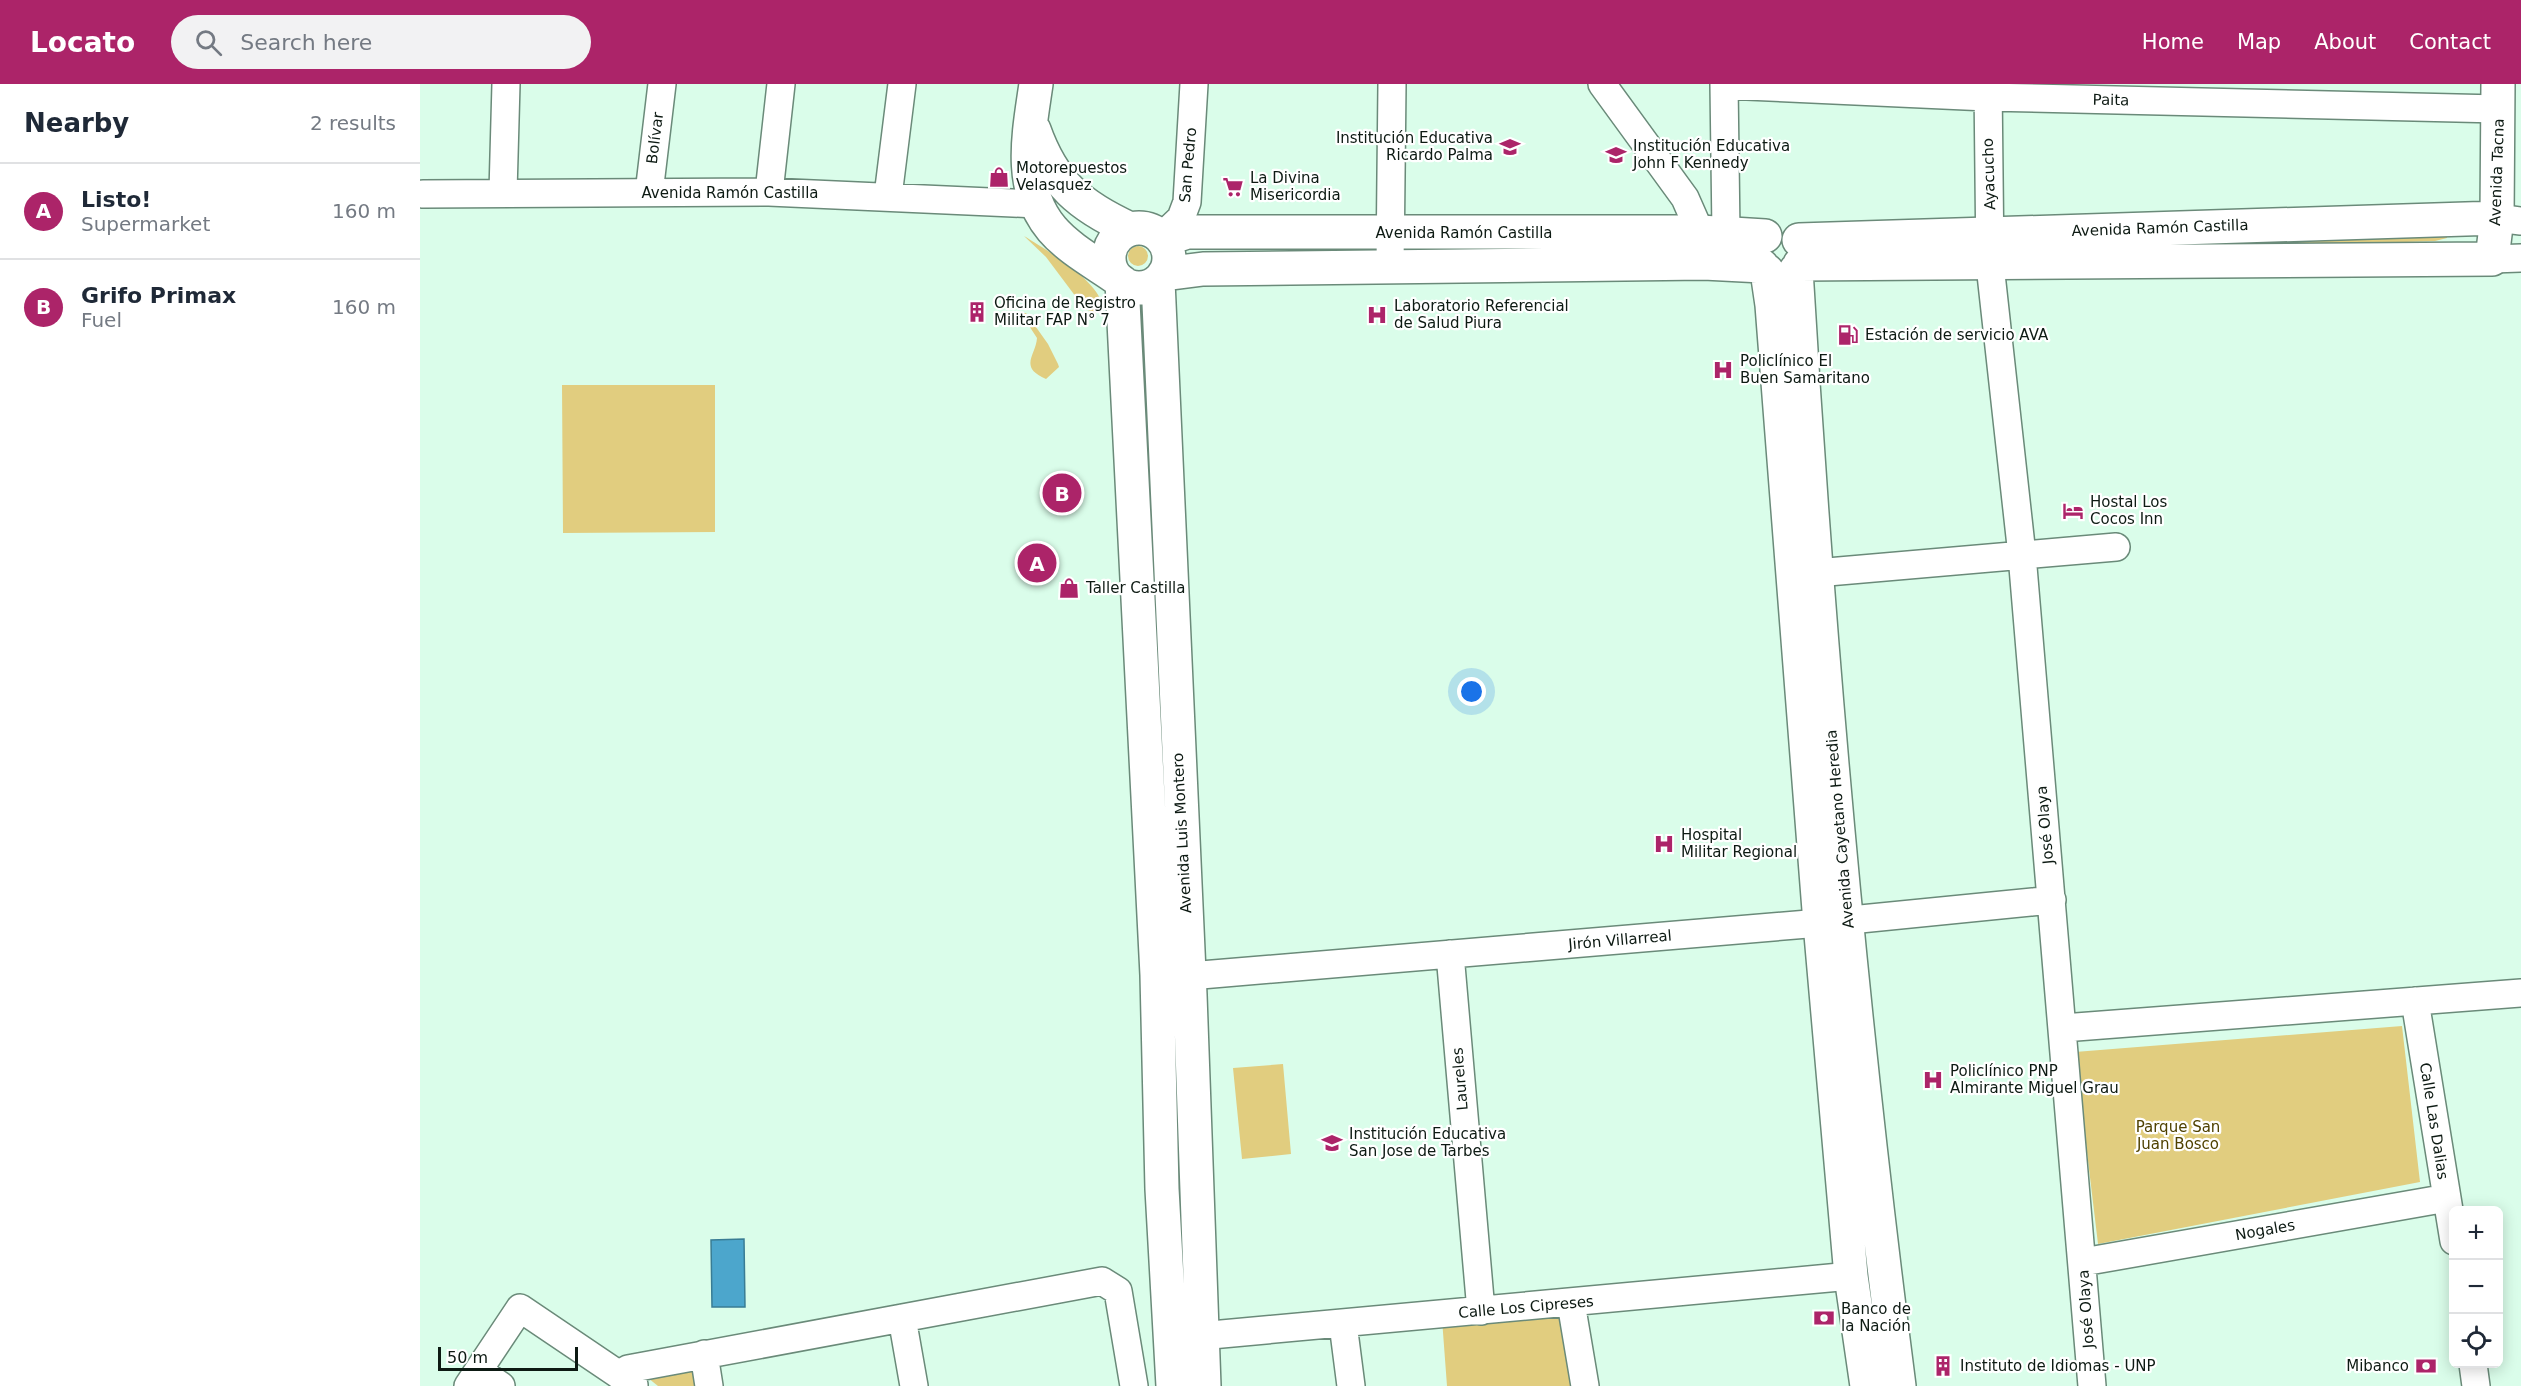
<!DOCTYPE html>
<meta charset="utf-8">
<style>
body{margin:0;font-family:"DejaVu Sans",sans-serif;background:#f2f2f3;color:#1f2937}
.controls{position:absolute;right:18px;bottom:18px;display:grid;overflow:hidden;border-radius:9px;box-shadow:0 3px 15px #0003}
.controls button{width:54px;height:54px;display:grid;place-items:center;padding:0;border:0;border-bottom:2px solid #e0e1e3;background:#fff;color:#1f2937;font:30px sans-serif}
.scale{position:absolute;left:18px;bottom:15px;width:140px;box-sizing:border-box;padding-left:6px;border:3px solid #0d1a13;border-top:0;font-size:16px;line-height:21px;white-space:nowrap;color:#0d1a13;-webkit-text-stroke:4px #fff;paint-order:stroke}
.you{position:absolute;left:1052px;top:608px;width:21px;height:21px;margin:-15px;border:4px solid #fff;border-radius:50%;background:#1a73e8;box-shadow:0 0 0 9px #1a73e833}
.badge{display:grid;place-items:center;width:39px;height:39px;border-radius:50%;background:#ac2469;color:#fff;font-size:20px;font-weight:700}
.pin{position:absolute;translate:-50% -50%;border:3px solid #fff;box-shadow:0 2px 6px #0006}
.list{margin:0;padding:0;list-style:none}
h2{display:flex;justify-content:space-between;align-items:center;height:78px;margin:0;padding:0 24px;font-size:26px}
h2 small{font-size:20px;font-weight:400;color:#747a83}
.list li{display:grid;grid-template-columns:39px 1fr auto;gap:18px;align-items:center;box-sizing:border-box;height:96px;padding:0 24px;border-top:2px solid #e0e1e3}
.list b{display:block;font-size:22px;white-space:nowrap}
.list p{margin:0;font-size:20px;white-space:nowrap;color:#747a83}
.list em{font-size:20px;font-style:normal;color:#747a83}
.icon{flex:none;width:33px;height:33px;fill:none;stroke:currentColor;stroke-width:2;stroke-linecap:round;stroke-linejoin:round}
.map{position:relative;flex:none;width:2101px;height:1302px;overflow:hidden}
header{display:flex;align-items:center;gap:36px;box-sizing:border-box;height:84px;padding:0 30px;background:#ac2469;color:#fff}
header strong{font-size:28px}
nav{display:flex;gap:33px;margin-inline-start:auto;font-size:21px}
.search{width:420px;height:54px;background:#f2f2f3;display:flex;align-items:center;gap:15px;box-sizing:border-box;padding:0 21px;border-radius:33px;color:#747a83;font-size:22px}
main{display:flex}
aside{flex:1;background:#fff}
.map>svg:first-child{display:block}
.green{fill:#e1cd7f}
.water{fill:#4ca6cc;stroke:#397c94;stroke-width:1.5}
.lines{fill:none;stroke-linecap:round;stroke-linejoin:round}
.minor-casing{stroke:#6a8a79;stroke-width:30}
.major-casing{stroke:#6a8a79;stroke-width:36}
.minor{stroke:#fff;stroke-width:27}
.major{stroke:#fff;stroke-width:33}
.labels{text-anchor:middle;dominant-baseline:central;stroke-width:4.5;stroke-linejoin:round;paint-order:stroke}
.street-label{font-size:15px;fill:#0d1a13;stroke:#fff}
.poi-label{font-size:15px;fill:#0d1a13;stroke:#fff;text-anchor:start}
.park-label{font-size:15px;fill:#4f4100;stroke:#fff}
</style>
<header>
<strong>Locato</strong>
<div class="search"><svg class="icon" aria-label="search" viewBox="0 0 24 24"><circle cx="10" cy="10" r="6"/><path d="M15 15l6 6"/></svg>Search here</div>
<nav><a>Home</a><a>Map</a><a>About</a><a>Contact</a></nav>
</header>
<main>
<aside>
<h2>Nearby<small>2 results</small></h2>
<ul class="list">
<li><span class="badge">A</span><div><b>Listo!</b><p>Supermarket</p></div><em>160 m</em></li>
<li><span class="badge">B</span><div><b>Grifo Primax</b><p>Fuel</p></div><em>160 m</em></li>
</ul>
</aside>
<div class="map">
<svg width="2101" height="1302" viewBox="0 0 2101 1302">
<rect width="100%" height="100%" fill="#dafdea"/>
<path class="green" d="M2027,148V154L2015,157L1597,172V163Z
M604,152C625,165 678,196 682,221L675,229L665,225L626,173Z
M708 172a10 10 0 1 1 20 0a10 10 0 1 1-20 0Z
M604,229H606L628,260L638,280L639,283L626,295C598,283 616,271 617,254L602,231Z
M142,301H295V448L143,449Z
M1982,942L2000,1098L1678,1160L1655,968Z
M863,980L871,1070L822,1075L813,984Z
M1143,1224L1160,1302H1027L1022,1235Z
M277,1285L281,1302H238L228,1294Z"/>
<path class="water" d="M324,1155L325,1223H292L291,1156Z"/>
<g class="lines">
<g class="minor-casing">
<path id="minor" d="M1182,0L1265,114L1280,148
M1304,0L1306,149
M1568,0L1570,181L1602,471L1672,1302
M1304,1L1567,13L2079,25
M83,108L86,0
M349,108L361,0
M229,109L242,0
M3,110L349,108L617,120
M468,112L482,0
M2077,134L2101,137
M741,153L761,134L767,118L774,0
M2072,175L2101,174
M970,183L972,0
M1396,489L1696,463
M1030,870L1061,1227
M769,892L1400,839L1632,816
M1995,917L2034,1157
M1643,944L2101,909
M1663,1178L2027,1114
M1151,1219L1165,1302
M482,1234L494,1302
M923,1240L931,1302
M780,1252L1431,1192
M284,1270L289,1302
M2053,1280L2056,1302
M59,1287L81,1302
M199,1291L208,1285L682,1197L698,1207L714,1302
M48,1302L100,1224L214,1301"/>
</g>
<g class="major-casing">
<path id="major" d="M616,0C609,49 597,104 632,145C649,165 677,180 698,195
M614,46C633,100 660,122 710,145
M689 174a30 30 0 1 1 60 0a30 30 0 1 1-60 0Z
M743,156L767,148H1280L1345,152
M1379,156L2077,134
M1380,180L2072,175L2077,134L2078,0
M1376,186C1398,558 1431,932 1479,1302
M1347,187L1352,221L1400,839L1431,1192L1447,1302
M744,190L783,185L1284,179L1342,182
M738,197L770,911L784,1302
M702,198L737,891L742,1105L753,1302"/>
</g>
<use href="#minor" class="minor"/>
<use href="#major" class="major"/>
</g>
<defs>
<g id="school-bare" transform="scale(1.62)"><path d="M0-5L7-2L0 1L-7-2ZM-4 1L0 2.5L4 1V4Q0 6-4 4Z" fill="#ac2469" stroke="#fff" stroke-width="2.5" paint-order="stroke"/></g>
<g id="shop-bare" transform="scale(1.62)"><path d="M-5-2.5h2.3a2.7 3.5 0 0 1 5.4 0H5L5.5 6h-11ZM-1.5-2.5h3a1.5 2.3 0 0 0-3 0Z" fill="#ac2469" stroke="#fff" stroke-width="2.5" paint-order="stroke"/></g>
<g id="supermarket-bare" transform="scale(1.62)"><path d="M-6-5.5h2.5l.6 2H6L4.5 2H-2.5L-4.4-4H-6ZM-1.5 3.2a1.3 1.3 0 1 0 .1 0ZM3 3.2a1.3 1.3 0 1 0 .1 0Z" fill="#ac2469" stroke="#fff" stroke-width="2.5" paint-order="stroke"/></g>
<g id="building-bare" transform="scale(1.62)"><path d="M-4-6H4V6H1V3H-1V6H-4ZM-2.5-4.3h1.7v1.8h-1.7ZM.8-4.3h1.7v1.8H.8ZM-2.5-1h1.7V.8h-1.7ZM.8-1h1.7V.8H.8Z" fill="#ac2469" stroke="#fff" stroke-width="2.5" paint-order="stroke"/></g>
<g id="hospital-bare" transform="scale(1.62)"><path d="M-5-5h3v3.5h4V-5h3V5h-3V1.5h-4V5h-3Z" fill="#ac2469" stroke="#fff" stroke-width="2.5" paint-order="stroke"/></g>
<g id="fuel-bare" transform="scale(1.62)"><path d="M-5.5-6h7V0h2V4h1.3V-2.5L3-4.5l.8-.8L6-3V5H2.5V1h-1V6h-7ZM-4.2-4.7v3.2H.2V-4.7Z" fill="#ac2469" stroke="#fff" stroke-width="2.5" paint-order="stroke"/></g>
<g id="hotel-bare" transform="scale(1.62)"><path d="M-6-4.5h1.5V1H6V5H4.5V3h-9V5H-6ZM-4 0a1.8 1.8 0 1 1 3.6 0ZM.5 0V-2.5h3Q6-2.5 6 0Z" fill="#ac2469" stroke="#fff" stroke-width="2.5" paint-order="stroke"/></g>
<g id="bank-bare" transform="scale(1.62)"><path d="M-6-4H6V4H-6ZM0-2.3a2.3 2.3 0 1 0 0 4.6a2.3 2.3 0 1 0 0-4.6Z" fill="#ac2469" stroke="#fff" stroke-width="2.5" paint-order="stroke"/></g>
</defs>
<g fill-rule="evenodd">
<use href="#school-bare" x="1090" y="63"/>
<use href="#school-bare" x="1196" y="71"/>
<use href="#shop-bare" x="579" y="93"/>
<use href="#supermarket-bare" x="813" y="103"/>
<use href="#building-bare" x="557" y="228"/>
<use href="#hospital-bare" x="957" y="231"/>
<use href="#fuel-bare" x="1428" y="251"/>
<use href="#hospital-bare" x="1303" y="286"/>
<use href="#hotel-bare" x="1653" y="427"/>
<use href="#shop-bare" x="649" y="504"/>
<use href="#hospital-bare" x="1244" y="760"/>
<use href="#hospital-bare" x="1513" y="996"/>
<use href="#school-bare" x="912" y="1059"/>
<use href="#bank-bare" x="1404" y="1234"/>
<use href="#building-bare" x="1523" y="1282"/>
<use href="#bank-bare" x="2006" y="1282"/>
</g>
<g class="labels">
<g class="street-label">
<text transform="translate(1691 16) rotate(1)">Paita</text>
<text transform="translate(235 54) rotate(-83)">Bolívar</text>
<text transform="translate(768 81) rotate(-85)">San Pedro</text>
<text transform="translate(2077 88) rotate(-88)">Avenida Tacna</text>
<text transform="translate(1569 90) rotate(-92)">Ayacucho</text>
<text x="310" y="109">Avenida Ramón Castilla</text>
<text transform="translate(1740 144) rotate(-2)">Avenida Ramón Castilla</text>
<text x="1044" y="149">Avenida Ramón Castilla</text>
<text transform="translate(1625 741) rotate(-95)">José Olaya</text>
<text transform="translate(1420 745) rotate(-95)">Avenida Cayetano Heredia</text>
<text transform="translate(762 749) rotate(-93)">Avenida Luis Montero</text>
<text transform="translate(1200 856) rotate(-5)">Jirón Villarreal</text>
<text transform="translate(1040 995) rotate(-95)">Laureles</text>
<text transform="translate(2014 1037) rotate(81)">Calle Las Dalias</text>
<text transform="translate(1845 1146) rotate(-10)">Nogales</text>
<text transform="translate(1106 1223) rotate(-5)">Calle Los Cipreses</text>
<text transform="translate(1666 1225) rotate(-94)">José Olaya</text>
</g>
<g class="poi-label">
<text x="1073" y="54" text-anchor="end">Institución Educativa<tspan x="1073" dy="17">Ricardo Palma</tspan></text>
<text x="1213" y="62">Institución Educativa<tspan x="1213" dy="17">John F Kennedy</tspan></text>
<text x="596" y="84">Motorepuestos<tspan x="596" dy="17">Velasquez</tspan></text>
<text x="830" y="94">La Divina<tspan x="830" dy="17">Misericordia</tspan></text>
<text x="574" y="219">Oficina de Registro<tspan x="574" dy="17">Militar FAP N° 7</tspan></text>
<text x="974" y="222">Laboratorio Referencial<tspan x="974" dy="17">de Salud Piura</tspan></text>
<text x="1445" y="251">Estación de servicio AVA</text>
<text x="1320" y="277">Policlínico El<tspan x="1320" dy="17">Buen Samaritano</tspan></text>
<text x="1670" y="418">Hostal Los<tspan x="1670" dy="17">Cocos Inn</tspan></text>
<text x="666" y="504">Taller Castilla</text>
<text x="1261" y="751">Hospital<tspan x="1261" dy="17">Militar Regional</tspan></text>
<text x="1530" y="987">Policlínico PNP<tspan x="1530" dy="17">Almirante Miguel Grau</tspan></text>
<text x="929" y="1050">Institución Educativa<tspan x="929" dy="17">San Jose de Tarbes</tspan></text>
<text x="1421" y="1225">Banco de<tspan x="1421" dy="17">la Nación</tspan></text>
<text x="1540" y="1282">Instituto de Idiomas - UNP</text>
<text x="1989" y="1282" text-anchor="end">Mibanco</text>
</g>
<g class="park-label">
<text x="1758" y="1043">Parque San<tspan x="1758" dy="17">Juan Bosco</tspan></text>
</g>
</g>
</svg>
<div class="controls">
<button>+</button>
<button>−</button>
<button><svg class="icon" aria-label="locate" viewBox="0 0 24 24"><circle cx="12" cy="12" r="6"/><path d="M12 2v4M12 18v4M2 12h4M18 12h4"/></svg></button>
</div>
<div class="scale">50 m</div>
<div class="you"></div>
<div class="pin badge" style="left:617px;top:479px">A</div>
<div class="pin badge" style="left:642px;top:409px">B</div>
</div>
</main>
